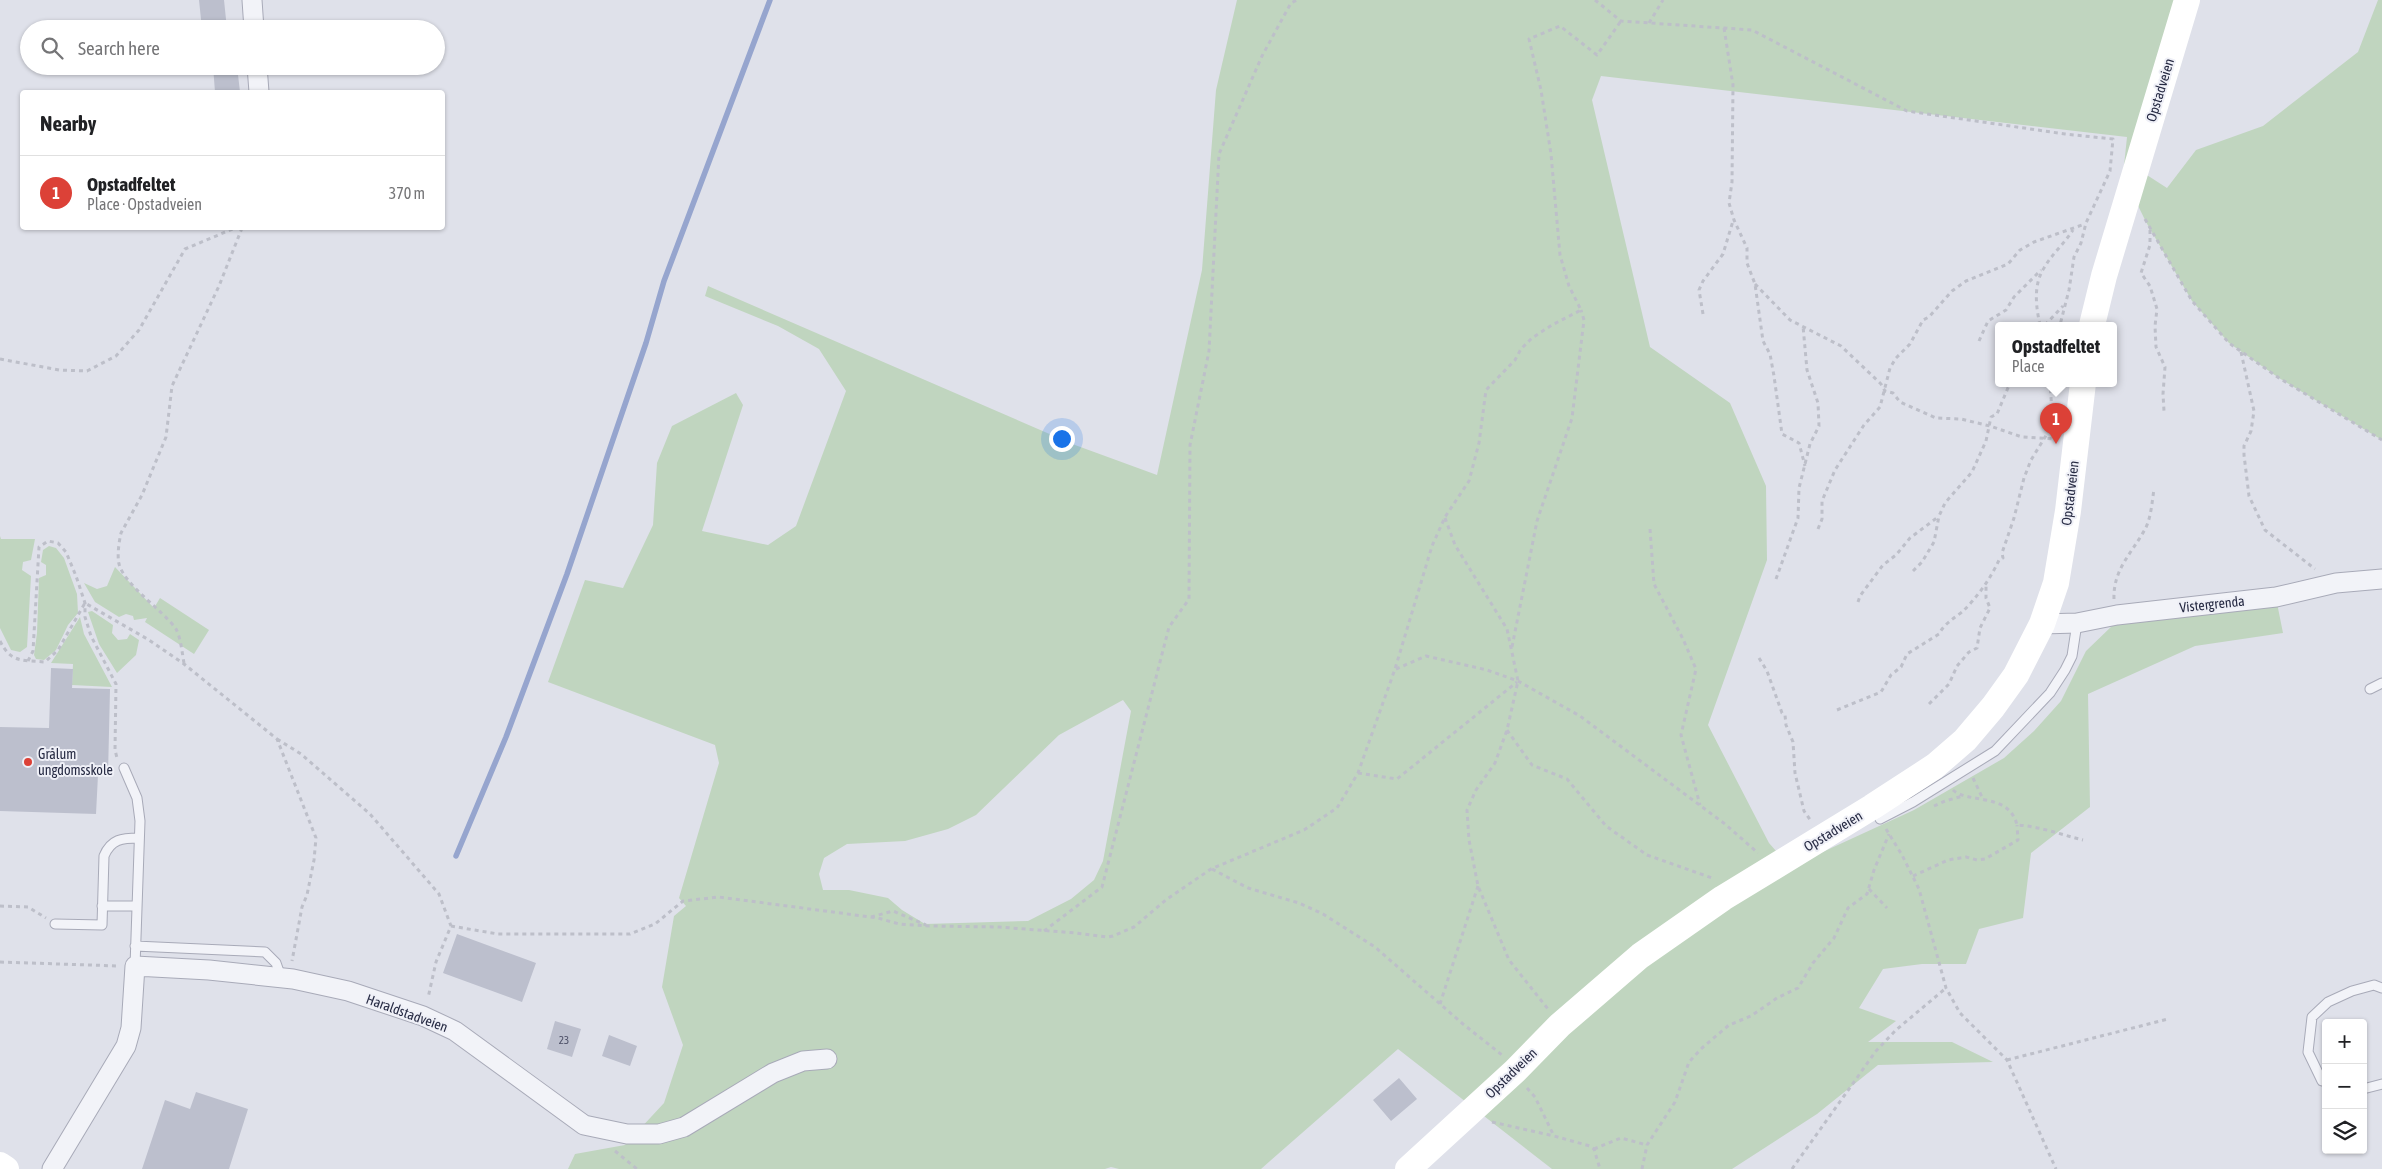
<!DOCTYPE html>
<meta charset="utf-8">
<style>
body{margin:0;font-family:"Asap Condensed",sans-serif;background:#f2f2f2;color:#202124}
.controls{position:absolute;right:15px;bottom:15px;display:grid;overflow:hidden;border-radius:5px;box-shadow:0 1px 4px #0004}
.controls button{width:45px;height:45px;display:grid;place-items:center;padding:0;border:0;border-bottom:1px solid #e0e0e0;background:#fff;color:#202124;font:25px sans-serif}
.you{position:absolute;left:1061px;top:438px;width:18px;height:18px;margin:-12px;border:4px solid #fff;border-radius:50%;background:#1a73e8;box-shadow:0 0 0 8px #1a73e833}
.badge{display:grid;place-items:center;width:32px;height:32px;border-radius:50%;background:#dc4137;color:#fff;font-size:16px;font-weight:700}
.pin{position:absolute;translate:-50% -41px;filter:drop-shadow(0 1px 2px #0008)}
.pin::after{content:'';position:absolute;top:26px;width:18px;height:15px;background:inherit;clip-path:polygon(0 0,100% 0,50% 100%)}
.popup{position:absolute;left:1995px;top:322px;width:122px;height:65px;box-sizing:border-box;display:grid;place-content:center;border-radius:5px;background:#fff;filter:drop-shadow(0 1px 4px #0005);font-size:16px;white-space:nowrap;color:#757577}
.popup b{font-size:19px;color:#202124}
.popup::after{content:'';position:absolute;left:50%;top:100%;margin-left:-10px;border:10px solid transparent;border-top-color:#fff}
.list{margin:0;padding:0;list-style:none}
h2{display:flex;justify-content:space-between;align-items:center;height:65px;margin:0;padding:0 20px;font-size:21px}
h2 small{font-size:16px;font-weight:400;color:#757577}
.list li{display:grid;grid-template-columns:32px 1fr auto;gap:15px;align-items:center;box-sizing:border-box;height:75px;padding:0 20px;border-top:1px solid #e0e0e0}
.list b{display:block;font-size:19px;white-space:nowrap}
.list p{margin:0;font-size:16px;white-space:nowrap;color:#757577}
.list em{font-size:16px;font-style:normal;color:#757577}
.icon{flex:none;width:28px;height:28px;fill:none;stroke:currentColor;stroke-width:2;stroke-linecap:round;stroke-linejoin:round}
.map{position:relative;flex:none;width:2382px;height:1169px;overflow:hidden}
.search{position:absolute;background:#fff;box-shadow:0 1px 4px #0004;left:20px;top:20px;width:425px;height:55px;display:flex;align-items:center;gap:12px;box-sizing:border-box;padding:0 18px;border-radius:28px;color:#757577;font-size:19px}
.panel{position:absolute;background:#fff;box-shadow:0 1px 4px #0004;left:20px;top:90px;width:425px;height:140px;border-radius:5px}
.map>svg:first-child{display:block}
.green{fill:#c0d5bf;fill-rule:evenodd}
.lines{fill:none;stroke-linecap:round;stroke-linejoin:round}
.stream{stroke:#96a5ce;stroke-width:5.5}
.building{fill:#bcbfcd}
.lane-casing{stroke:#a8aab8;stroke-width:11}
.street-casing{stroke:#a8aab8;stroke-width:21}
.path{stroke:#bdbfc9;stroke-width:3;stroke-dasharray:4 4;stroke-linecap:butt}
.lane{stroke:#f2f3f8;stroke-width:9}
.street{stroke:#f2f3f8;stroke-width:19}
.secondary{stroke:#fff;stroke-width:26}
.poi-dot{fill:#dc4137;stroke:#eff0f7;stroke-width:2}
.labels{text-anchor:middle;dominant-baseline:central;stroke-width:4;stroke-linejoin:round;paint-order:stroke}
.number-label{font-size:11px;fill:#4c4f66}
.street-label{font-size:14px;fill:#262a43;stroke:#eff0f7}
.poi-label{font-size:14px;fill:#262a43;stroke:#eff0f7;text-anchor:start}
</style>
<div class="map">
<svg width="2382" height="1169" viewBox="0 0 2382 1169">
<rect width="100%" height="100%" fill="#dfe1ea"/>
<path class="green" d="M1237,0H2187L2136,168L2167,188L2196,150L2263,126L2358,52L2378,0H2382V440L2279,378L2229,343L2192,301L2146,222L2123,175L2127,137L1601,76L1592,100L1650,347L1730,403L1766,486L1767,560L1708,725L1769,843L1790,867L1914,810L2004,758L2034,731L2061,701L2086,651L2113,625L2277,603L2283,633L2195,646L2088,694L2090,807L2031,853L2023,918L1979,929L1966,964H1922L1883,969L1859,1008L1896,1021L1868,1042H1952L1993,1062L1878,1065L1817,1114L1732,1169H1552L1398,1049L1261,1169H1119L1111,1167L1105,1169H568L575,1154L625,1145L664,1103L683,1045L662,987L674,916L686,906L679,898L719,763L715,745L548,682L585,580L623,588L653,525L657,463L672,426L736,393L743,405L702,531L768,545L796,526L846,391L819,349L778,326L705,296L708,286L1075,445L1157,475L1202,270L1216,90ZM1123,700L1131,711L1103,861L1094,880L1071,899L1028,921L925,924L902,910L888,898L849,890H823L819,874L824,858L847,844L905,841L948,829L976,815L1059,735Z
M0,536L1,539H35L31,560L23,562L22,570L31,576L27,647L20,652L11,650L0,628Z
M49,546L56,548L64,558L77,594L78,613L68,625L56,650L44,660L36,659L34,655L37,633L39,578L46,575V565L41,562L43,550Z
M115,567L154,608L160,598L209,630L194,654L145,622L147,618L134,620L133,616L126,614L119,617L95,602L84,583L97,589L107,586Z
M92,611L113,625L112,633L118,640L127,639L130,634L139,640L136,655L117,673L99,644L88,612Z
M80,617L84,634L112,687L72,685L73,664L51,663Z"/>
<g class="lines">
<path class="stream" d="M456,856L506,737L567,574L646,343L664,281L770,0"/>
</g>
<path class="building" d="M199,0H224L227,29H202Z
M213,66H237L240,92H215Z
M51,668L73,669L72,688L110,689L108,775H98L96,814L0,811V727L49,728Z
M457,934L536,963L522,1002L443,973Z
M555,1021L581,1029L572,1057L547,1049Z
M609,1035L637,1046L630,1066L602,1056Z
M1399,1078L1417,1099L1391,1121L1373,1100Z
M196,1092L248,1109L229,1169H142L165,1100L190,1109Z"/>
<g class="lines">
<g class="lane-casing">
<path id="lane" d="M2370,689L2382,683
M124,768L137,798L140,821L135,966
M1880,819L1913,802L1995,751L2050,693L2065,670L2072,656L2077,623
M102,906H137
M55,924L102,925L104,856C111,839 122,838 139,838
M135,946L265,952L276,963L281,977
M2326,1082L2322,1081L2308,1052L2312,1017L2328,1002L2352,991L2374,985L2382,988
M2363,1089L2382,1084"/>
</g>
<g class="street-casing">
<path id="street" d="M252,0L254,29
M257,66L259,92
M2042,624L2077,623L2117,615L2276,597L2336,583L2382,579
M52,1169L126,1046L131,1028L135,966L209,970L293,979L348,991L423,1016L455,1031L584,1125L627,1134H659L684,1127L773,1073L803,1061L827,1059"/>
</g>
<path class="path" d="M1595,0L1621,21L1752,30L1907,111L2065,134L2113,139L2110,171L2086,223L2081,243L2074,257L2069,290L2060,325
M1649,23L1663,0
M1724,28L1733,85L1732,182L1729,203L1734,220L1747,248V263L1755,284L1763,341L1770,354L1774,376L1782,434L1799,443L1805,466
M2145,219L2192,301L2229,343L2279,378L2382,440
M2150,230V245L2141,273L2150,286L2157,309L2155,326L2156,347L2165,367L2163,394L2164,411
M1755,284L1790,320L1841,346L1881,384L1885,391L1893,393L1900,402L1936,418L1961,419L1990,426L2022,437L2055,439
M1703,314L1699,290L1703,281L1723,254L1733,221
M2040,325C2036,307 2033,285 2044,268C2052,254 2064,244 2073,230
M2045,325L2063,306
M1979,341L1988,321L2006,310L2014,297L2041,270
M2241,352L2254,411L2251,431L2244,446V455L2249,496L2265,530L2315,569
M0,359L59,370L87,371L116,356L139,330L185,249L235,228
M1445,518L1455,545L1507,629L1518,681L1507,730L1495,763L1476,790L1467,810L1469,840L1478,886L1509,960L1548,1009
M1650,529L1654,584L1683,639L1696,669L1681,735L1700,805
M1818,529L1822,519V501L1835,470L1864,425L1880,407L1890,368L1896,358L1910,344L1923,320L1929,317L1952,291L1966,281L2008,264L2020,250L2034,242L2085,224
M1913,571L1922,562L1934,542L1939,516L1945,503L1972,472L1986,441L1991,417L1997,414L2010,383
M1776,579L1798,518L1799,488L1810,444L1819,426L1818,403L1807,370L1803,326
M2114,599C2113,570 2131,554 2144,531C2151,520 2152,502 2154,489
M1858,602L1860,596L1883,565L1896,555L1910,538L1938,517
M0,641C11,663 22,660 45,662L58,650L85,603L149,640L184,664L277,739L316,838L314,860L307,895L302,907L292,961
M1512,647L1537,521L1572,418L1584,320L1581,310
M1759,658L1767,671L1782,713L1785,715L1786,725L1793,742L1795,773L1804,811L1811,821
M28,661L33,651L39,547L48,541L58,543L66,552L76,576L85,603V617L91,636L116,684L115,750L117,758
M184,663C182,653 181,638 176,629C162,609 125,586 119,564C117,555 119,542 121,533L142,495L166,437L172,386L219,286L242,228
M1396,669L1426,656L1487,670L1518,681L1580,716L1725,824L1758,853
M1929,704L1949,684L1957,666L1969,652L1977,648L1980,628L1990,608L1986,598V585
M1837,710L1881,692L1891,675L1901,667L1907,654L1939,634C1944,624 1953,619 1962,612C1976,599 1991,578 1999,560L2003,558L2002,553L2014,518L2024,478L2031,460L2050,429L2052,412L2050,383
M1507,730L1532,765L1567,779L1606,826L1647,855L1712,878
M277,739L301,754L370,814L439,894L451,926L436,962L428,998
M1358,773L1397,779L1517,682
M1973,778L1982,797
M1953,790C1968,804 2009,792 2017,825C2039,826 2062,835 2083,840
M1934,806L1945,801L1963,796
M1886,829L1902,855L1919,889L1946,988L1960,1013L2007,1060L2056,1169
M1212,869L1248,888L1299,903L1323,914L1375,947L1463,1024L1502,1055
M1913,876L1948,860L1966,857L1977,860L1985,859L2018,840L2017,825
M1869,889L1887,908
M0,906L28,907L46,918
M871,917L893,911L926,925
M451,926L498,934H630L655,924L683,901L719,897L878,918L899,924L929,926L999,927L1076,933L1107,937L1113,936L1134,927L1167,899L1211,869L1304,830L1337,808L1358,773L1395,669L1432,546L1445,517L1469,481L1479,443L1486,390L1515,360L1521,349L1532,338L1552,325L1581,310L1569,286L1560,255L1551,154L1541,90L1529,39L1560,26L1597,55L1621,21
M1044,931L1102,887L1169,627L1189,599L1190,445L1209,351L1219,154L1262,56L1291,3L1297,0
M0,962L119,966
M1440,1004L1478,886
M2007,1060L2168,1019
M1527,1088L1535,1097L1554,1136L1590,1146L1594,1149L1600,1169
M1492,1122L1554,1136
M1594,1149L1621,1138L1647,1145
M615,1151L637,1169
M1642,1169L1647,1145L1675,1102L1689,1062L1702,1048L1729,1025L1751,1016L1777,998L1798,988L1813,963L1834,938L1848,908L1867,894L1874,870L1889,834
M1792,1169L1876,1051L1896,1030L1946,988"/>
<use href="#lane" class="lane"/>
<use href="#street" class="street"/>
<path class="secondary" d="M2092,325L2104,276L2187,0
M0,1165L6,1169
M1408,1169L1515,1071L1560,1025L1640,956L1723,898L1872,807L1935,766L1965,740L1993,707L2016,675L2042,624L2056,583L2068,511L2083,383"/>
</g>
<circle class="poi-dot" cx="28" cy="762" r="5"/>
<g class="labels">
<g class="number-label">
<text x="564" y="1040">23</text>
</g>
<g class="street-label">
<text transform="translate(2160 90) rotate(-73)">Opstadveien</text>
<text transform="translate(2070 493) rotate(-83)">Opstadveien</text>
<text transform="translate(2212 604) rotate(-6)">Vistergrenda</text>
<text transform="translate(1833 831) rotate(-31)">Opstadveien</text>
<text transform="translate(407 1013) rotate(20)">Haraldstadveien</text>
<text transform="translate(1511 1073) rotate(-44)">Opstadveien</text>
</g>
<g class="poi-label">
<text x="38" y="754">Grålum<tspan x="38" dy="16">ungdomsskole</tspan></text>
</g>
</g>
</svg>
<div class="controls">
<button>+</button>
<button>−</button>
<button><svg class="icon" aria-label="layers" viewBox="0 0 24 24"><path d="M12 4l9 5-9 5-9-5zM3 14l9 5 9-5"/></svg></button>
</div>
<div class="you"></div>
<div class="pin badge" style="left:2056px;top:444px">1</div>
<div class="popup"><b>Opstadfeltet</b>Place</div>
<div class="search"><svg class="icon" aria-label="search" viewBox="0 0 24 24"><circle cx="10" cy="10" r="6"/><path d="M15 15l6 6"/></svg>Search here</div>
<section class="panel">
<h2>Nearby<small></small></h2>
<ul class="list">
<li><span class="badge">1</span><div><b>Opstadfeltet</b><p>Place · Opstadveien</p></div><em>370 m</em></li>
</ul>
</section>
</div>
